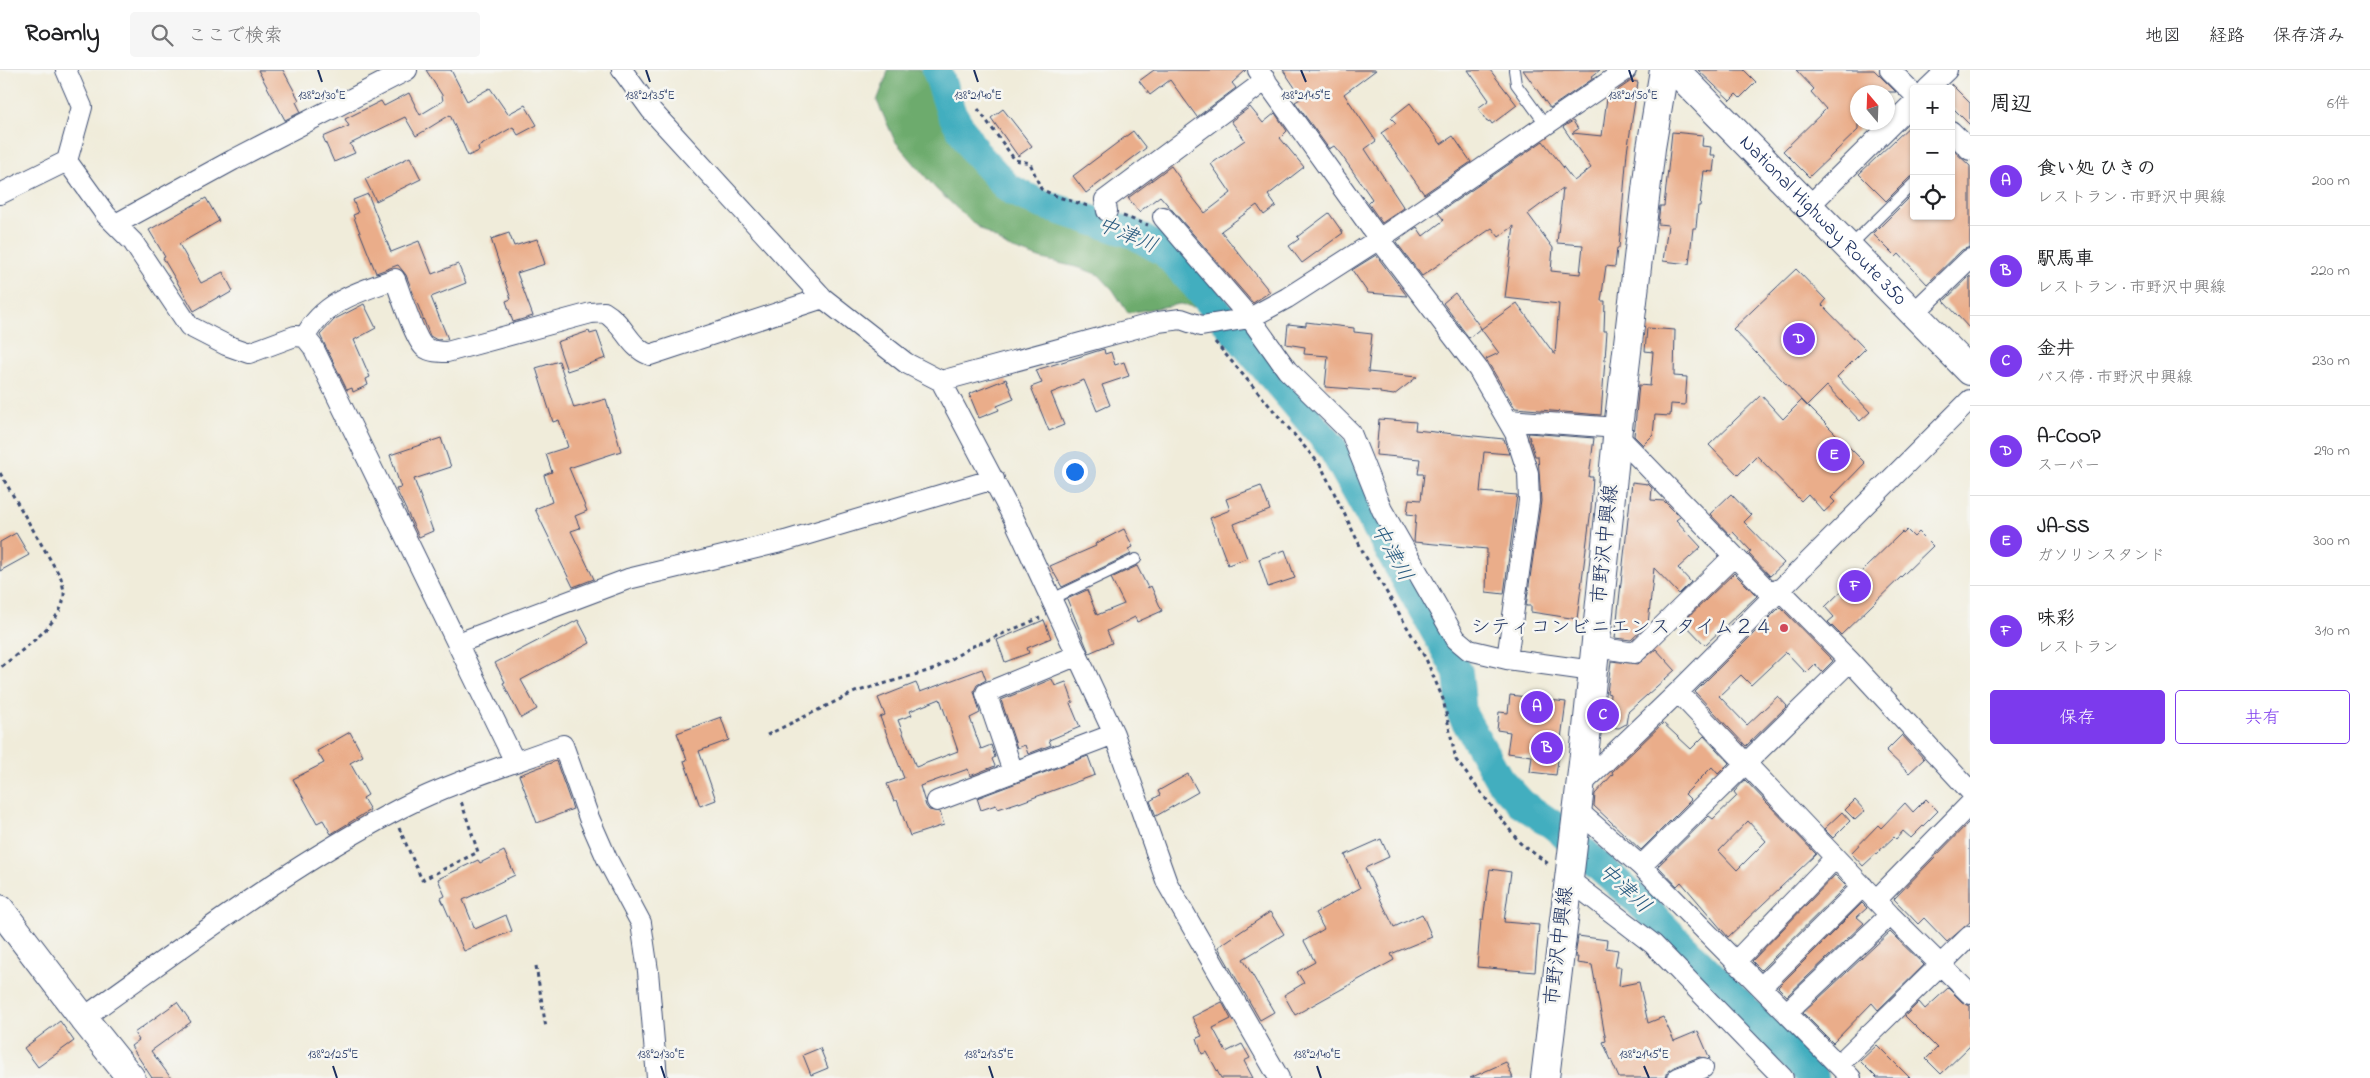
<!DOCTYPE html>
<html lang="ja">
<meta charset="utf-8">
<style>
body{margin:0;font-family:"Indie Flower","Klee One",sans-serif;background:#f6f6f6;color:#202124}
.controls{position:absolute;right:15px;top:15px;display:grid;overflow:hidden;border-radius:5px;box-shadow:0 1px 4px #0004}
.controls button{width:45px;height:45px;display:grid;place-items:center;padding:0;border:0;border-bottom:1px solid #e0e0e0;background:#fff;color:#202124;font:25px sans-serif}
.compass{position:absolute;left:1850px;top:15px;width:45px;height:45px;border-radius:50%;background:#fff;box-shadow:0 1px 4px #0004;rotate:341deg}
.you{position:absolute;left:1074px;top:401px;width:18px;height:18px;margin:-12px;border:4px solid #fff;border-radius:50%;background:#1a73e8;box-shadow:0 0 0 8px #1a73e833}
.badge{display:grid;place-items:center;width:32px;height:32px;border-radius:50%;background:#7c3aed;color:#fff;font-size:16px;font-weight:700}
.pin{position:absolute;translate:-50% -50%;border:2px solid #fff;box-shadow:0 1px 5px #0006}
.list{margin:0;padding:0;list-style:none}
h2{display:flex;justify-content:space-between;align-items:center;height:65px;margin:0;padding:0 20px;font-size:21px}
h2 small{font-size:16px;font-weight:400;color:#757577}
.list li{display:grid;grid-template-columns:32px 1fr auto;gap:15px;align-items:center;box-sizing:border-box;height:90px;padding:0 20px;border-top:1px solid #e0e0e0}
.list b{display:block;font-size:19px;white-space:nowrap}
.list p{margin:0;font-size:16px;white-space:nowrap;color:#757577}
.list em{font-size:16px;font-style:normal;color:#757577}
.actions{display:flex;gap:10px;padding:15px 20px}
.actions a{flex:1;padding:11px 0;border:1px solid #7c3aed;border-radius:5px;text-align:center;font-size:18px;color:#7c3aed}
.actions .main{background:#7c3aed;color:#fff}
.icon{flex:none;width:28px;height:28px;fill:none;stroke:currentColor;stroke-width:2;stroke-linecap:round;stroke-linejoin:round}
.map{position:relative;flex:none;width:1970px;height:1008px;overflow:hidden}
header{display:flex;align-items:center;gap:30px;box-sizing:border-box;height:70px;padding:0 25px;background:#fff;border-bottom:1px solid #e0e0e0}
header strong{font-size:24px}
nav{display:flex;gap:28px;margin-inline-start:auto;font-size:18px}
.search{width:350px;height:45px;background:#f6f6f6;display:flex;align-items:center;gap:12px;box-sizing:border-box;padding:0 18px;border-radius:5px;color:#757577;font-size:19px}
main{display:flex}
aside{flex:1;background:#fff}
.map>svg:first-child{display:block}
.forest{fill:#6dab6d;stroke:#446d66}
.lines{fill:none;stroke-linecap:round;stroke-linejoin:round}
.river{stroke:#42aebf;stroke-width:30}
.building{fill:#eaad8a;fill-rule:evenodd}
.lane-casing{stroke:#3b4b71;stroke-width:12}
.street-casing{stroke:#3b4b71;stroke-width:22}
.secondary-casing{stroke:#3b4b71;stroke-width:30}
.highway-casing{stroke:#3b4b71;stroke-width:30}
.path{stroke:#3b4b71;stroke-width:3;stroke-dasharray:4 4;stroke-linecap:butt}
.lane{stroke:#fff;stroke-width:10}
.street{stroke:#fff;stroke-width:20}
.secondary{stroke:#fff;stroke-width:28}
.highway{stroke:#fff;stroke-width:28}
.ticks{fill:none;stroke:#1b2f5e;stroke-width:2}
.poi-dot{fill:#d1495b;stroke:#f6f6f2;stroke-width:2}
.labels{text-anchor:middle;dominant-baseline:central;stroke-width:5;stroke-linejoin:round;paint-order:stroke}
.street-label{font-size:20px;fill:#1b2f5e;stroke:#f6f6f2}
.poi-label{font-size:20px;fill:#1b2f5e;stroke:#f6f6f2;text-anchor:end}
.water-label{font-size:21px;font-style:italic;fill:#295b80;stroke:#f6f6f2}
.ticks-label{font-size:12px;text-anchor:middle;fill:#1b2f5e;stroke:#f6f6f2;stroke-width:5;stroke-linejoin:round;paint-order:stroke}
</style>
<header>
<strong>Roamly</strong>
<div class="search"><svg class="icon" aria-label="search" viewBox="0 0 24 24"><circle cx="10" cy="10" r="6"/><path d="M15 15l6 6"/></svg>ここで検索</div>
<nav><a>地図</a><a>経路</a><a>保存済み</a></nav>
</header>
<main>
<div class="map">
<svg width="1970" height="1008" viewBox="0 0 1970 1008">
<rect width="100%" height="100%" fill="#f6f6f2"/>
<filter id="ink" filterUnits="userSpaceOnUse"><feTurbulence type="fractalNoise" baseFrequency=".02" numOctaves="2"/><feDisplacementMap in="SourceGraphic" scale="10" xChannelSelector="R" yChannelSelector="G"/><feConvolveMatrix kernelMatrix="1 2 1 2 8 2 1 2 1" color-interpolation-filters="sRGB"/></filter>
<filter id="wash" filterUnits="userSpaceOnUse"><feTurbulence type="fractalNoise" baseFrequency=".0096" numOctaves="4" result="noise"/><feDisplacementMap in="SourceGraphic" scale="20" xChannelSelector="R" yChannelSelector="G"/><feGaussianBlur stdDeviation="1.12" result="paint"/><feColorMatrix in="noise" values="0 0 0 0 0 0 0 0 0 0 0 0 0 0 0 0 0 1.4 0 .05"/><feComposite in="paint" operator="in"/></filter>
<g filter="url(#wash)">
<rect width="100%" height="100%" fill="#f0ecda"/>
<path class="forest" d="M887,0H925L938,39L972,94L1021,137L1135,173L1162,189L1203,239L1180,234L1128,243L1113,220L1099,205L1080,198L1042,189L1008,177L974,154L936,119L895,71L877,31L887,5Z"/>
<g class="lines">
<path class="river" d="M937,0L951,42L975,82L1008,118L1036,132L1134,164L1165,182L1197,217L1331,376L1458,602L1462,644L1499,709L1521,733L1556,757L1636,829L1814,1008"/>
</g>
<g id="blocks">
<path class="building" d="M258,0H283L299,30L296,32L301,42L285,50Z
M426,0H451L467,31L490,18L508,44L525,35L537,55L518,65L513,57L478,77L479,81L468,86L450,45L416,66L405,47L350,74L355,83L334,92L323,67L349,56L345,49L381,31L384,36L409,23L420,45L443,31L442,25Z
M1154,0H1246L1232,13L1236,18L1197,47L1170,10L1150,25L1139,11Z
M1283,0H1376L1344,24L1376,71L1365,79L1404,138L1382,153L1368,133L1372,129L1340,83L1334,76L1329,79L1295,32L1302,28Z
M1468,0H1490L1517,35L1492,54L1490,51L1487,52L1478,38L1489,30Z
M1523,0H1600L1591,7L1594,8L1550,38Z
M1698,0H1744L1756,12L1740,28L1736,24L1730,30Z
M1796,0H1874L1896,22H1858V60L1809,107L1783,81L1826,39L1811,22L1814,19Z
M1631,11L1638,12L1627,82L1619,178H1617L1615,197L1606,196L1601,231H1605L1604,261H1607L1601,345L1515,338L1486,289L1499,283L1481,259L1517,233L1555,285L1559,234L1505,228L1514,156L1499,167L1492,158L1422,206L1396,172L1417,157L1423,166L1444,150L1438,143L1543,71L1574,111L1591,98L1563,57L1573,51L1578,59L1572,63L1602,66L1607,28L1617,30L1618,20ZM1563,118L1557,173L1583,175L1580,204L1551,201L1553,178L1528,144Z
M1951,14L1970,33V55L1951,36Z
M1410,33L1441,74L1453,66L1471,92L1424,124L1381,63L1396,53L1391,48Z
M1250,37L1263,53L1275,43L1287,61L1280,68L1304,97L1268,125L1276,136L1264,145L1257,135L1221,161L1270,222L1253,233L1160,126L1139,142L1128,128L1171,96L1181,110L1180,111L1205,143L1231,123L1211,94L1245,70L1231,51Z
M1003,39L1032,76L1018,86L991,48Z
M1914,52V106L1909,108L1886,131L1859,104Z
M1133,61L1146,78L1086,123L1073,106Z
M1672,62L1703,65L1702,76L1711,77L1710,85H1715L1713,102L1704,101L1700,136H1698L1696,158H1693L1689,194L1663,191L1668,155L1658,154L1660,136H1664Z
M1951,78L1970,96V177L1962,180L1927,214L1899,184L1896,187L1873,164L1914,123V146H1951Z
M410,87L421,109L376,131L365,109Z
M368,124L391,182L419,171L432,204L458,194L466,213L431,227L448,269L437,270L430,266L406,205L398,195L376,203L353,145L358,143L353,130Z
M206,128L219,151L179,174L201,213L223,202L233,221L221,228L220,226L194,241L163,188L165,187L149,160Z
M1329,143L1343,163L1302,193L1289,176L1299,169L1297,167Z
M509,163L514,176L537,169L545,194L517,203L533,246L513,252L506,231L511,229L491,169Z
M1376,185L1407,226L1368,223L1352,200Z
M1796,199L1826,230L1822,235L1865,279L1837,307L1870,342L1860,351L1827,316L1807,336L1733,259Z
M1970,206V259L1944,231Z
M1455,223L1481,258L1469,268L1443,233Z
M364,234L376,258L354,270L370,307L366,309L368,315L353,322L352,318L347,320L320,265L335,249Z
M1306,252L1354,258V262L1372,264L1368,302L1417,307L1394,325L1380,323V321L1325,317L1328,286L1304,284L1305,277L1286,274L1288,254L1306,256Z
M1647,258L1675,260L1674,306L1687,307L1685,335L1671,334L1670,346L1655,345L1653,365L1643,375L1634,366L1639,315L1650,316L1653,282L1645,281Z
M589,261L590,264L597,262L606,288L567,301L557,272Z
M1104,279L1105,284L1111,282L1115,295L1124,292L1129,306L1102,315L1110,335L1097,341L1084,310L1051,323L1064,355L1049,361L1031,317L1042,313L1036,300Z
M559,291L574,338L606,329L621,381L569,398L587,441L575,446L580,458L571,461L594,509L573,517L535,439L552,432L544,405L552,402L546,384L568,377L559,350L553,352L536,298Z
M1006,309L1014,329L997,336L999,340L979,348L969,324Z
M1761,325L1783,349L1802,330L1865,393L1831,428L1835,432L1824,442L1808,424L1801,431L1757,386L1738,405L1709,375Z
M1379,349L1416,352L1415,360L1504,369L1509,384L1484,382L1480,422L1517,425L1504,524L1486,522L1487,479L1414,472L1416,445L1407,444L1409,429L1421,430L1424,404H1418L1420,389L1376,385Z
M1528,363L1594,368L1589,407H1593L1591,439L1577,549L1531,542V536H1526L1541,431L1538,386H1535Z
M441,368L451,397L414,409L433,461L419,467L396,419L401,418L390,385Z
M1632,412L1648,414L1652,418L1651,430L1664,431L1680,447L1676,450L1701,477L1678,498L1691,512L1679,524L1654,498L1648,554L1631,570L1615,568Z
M1261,416L1270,440L1234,454L1247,488L1228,495L1210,448L1230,440L1226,429Z
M1731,424L1751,445L1744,452L1784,493L1770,506L1748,483L1751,481L1733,462L1730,465L1710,444Z
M1124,459L1133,477L1128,479L1131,484L1062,517L1050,496L1096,476L1095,474Z
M1907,460L1914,467L1919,462L1933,476L1841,565L1828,552L1834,547L1825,537L1902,462L1903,464Z
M16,463L29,485L0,501V472Z
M1285,480L1295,508L1268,517L1259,489Z
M1137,496L1148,518L1151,516L1162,541L1137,552L1135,547L1107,561L1112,573L1089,583L1067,529L1087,520L1097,545L1124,534L1111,508Z
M1734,503L1757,526L1705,575L1683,552Z
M1780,537L1833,591L1822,602L1815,594L1806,603L1786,582L1751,615L1741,605L1719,626L1747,655L1778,626L1787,636L1746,676L1695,622Z
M578,550L590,573L521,610L537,639L521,648L503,613L505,612L495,593Z
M1044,550L1051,568L1027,578L1029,583L1005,592L997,570Z
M1656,579L1675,600L1628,642L1626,654L1619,658L1607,657L1610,624L1607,623L1611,591L1638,594Z
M982,599L986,610L977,615L974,621L980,643L970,648L981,679L991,675L995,687L992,689L995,696L970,706L968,699L920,716L926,736L929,740L940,742L944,755L910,766L897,730L894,731L887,714L904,708L880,647L885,645L878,628L916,613L920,622ZM940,629L958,681L916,697L898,650L912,645L910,641Z
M1052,609L1055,616L1066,612L1073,632L1070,633L1080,657L1049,670L1051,675L1028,684L1025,675L1017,678L1001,630Z
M1510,625L1566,632L1556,705L1530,702L1532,686L1507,683L1510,662L1497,660L1499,642L1508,643Z
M721,647L729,670L699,681L716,730L700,736L684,691L687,690L677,663Z
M1663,653L1691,679L1704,666L1729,693L1718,704L1712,697L1685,724L1691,730L1641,780L1594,736L1595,724L1613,704L1612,702Z
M350,662L363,686L350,693L368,725L363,728L370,740L331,764L323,750L317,753L293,709L324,693L317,681Z
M1902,665L1924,689L1909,703L1886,681Z
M1088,686L1095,705L1019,733V732L998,739L996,735L981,740L977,728Z
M556,691L573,739L537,753L519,705Z
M1188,704L1198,722L1156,746L1150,731L1160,725L1158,721Z
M1745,710L1816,784L1728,867L1681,812L1677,816L1658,796L1709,746L1713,749L1737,726L1734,722ZM1748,751L1766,771L1737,800L1719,781Z
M1926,729L1938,741L1911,768L1903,761L1896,769L1894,767L1863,796L1851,783L1878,755L1881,758L1905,733L1913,742Z
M1855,730L1865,741L1855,750L1845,740Z
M1842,742L1850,751L1833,768L1824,759Z
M1970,751V852L1947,872L1924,848L1918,854L1894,829Z
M1381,769L1389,787L1365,798L1394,857L1422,844L1432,867L1391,884L1394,890L1295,945L1284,925L1304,913L1297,902L1315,892L1304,871L1324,859L1315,843L1360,818L1345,785Z
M504,781L515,805L463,830L475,859L506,845L512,861L464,881L441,828L445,826L438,809L478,790L480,793Z
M1490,799L1511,802L1504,852L1539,855L1535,902L1477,897L1481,850H1483Z
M1835,805L1846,816L1761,900L1752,891Z
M1862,833L1867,838L1857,847L1864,853L1787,926L1778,917Z
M1270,842L1284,864L1243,889L1274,942L1260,950L1218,877Z
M1890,862L1924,895L1878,940L1872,933L1833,973L1803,943Z
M1578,866L1607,870L1606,878L1618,880L1615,897H1621L1619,916L1639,912L1648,953L1663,947L1674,971L1698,961L1710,989L1699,987L1674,997L1668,1001L1666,1008H1619L1603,972L1606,971L1592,895L1577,893L1578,887H1575Z
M1948,918L1962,932L1970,936V976L1941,1004L1926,989L1937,978L1905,946L1919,932L1925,939Z
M177,932L191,952L151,981L171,1008H152L131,976L139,970L134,963Z
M1222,932L1231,949L1213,958L1226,982L1242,974L1250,988L1244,991L1253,1008H1221L1207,982L1202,984L1197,968L1202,966L1192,947Z
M60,951L74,971L38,997L24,978Z
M1877,975L1910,1008H1877L1860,991Z
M820,978L828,998L811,1005L803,985Z
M1506,992L1513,1008H1470Z"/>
</g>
</g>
<g filter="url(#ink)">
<use href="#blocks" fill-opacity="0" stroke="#3b4b71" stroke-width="1"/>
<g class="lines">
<g class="lane-casing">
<path id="lane" d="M1514,0L1516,14L1546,55
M1849,177L1914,113
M1052,529L1136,489"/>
</g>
<g class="street-casing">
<path id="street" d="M622,0L651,40L823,228L906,293L941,311L1014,449L1114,664L1167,813L1279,1008
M1258,0L1379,169L1478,299L1515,363L1528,403L1529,431L1507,589
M1890,0L1914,24
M1927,19L1947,0
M1951,61L1970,80
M67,91L106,145L133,172L189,256L226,275L249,283L295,266L305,267L313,277L515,692
M0,124L67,91L82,37L66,0
M1808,137L1914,32
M1107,141L1105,130L1266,10
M1163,147L1250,248L1287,300L1351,363L1382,440L1456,569L1469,580L1507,589L1593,601
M116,154L233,90L407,0
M1914,243L1970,189
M305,267C322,232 360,221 395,209C400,223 415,269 424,277C431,282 439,282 447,282L591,243L604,242C625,254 628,277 650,285L823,228
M941,311L1158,252L1181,249L1201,256L1250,248L1287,228L1379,169L1626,0
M1509,350L1618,358
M1617,365L1773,526
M1779,519L1850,591L1970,721
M458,573L628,509L785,471L994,409
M1596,577L1635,583L1734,486
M1678,622L1890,845L1970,924
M1013,702L986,623L1078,585
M1581,715L1678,622L1970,330
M937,731L1114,664
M1577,740L1641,796L1851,1008
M1641,796L1850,591
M1568,809L1653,874L1783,1008
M1876,830L1970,734
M1735,892L1835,788
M1761,917L1863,816
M1787,942L1890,845
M83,948C186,875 288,797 401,738C452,712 509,695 563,675L589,748L607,789L641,853L648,901L657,1008
M1838,995L1970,866
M1678,1008L1703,998"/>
</g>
<g class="secondary-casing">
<path id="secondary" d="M0,839L83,948L131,1008
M1545,1008L1586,668L1618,358L1651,78L1664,0"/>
</g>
<g class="highway-casing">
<g id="highway">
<path id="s1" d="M1675,0L1970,301"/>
</g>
</g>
<path class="path" d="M978,39L1015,90L1030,93L1041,119L1058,127L1088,136
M1123,146L1148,155
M1215,272L1321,396L1364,484L1426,589L1443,629L1456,690L1520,773L1550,795
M0,403L61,508C62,513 64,519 64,523C65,552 20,581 0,598
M767,665L855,622L935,599L971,577L1040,548
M399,758L422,810L478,782L461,731
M536,896L546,958"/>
<use href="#lane" class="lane"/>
<use href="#street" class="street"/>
<use href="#secondary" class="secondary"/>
<use href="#highway" class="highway"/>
</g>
</g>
<path class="ticks" d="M318,0L322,12M646,0L650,12M974,0L978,12M1301,0L1306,12M1629,0L1633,12M333,996L337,1008M661,996L665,1008M989,996L993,1008M1317,996L1321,1008M1644,996L1649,1008"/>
<circle class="poi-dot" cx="1784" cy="558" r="5"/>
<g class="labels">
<g class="street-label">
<text stroke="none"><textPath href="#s1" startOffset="211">National Highway Route 350</textPath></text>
<text transform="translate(1606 474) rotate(-84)">市野沢中興線</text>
<text transform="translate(1560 876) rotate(-83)">市野沢中興線</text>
</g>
<g class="poi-label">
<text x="1774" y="558">シティコンビニエンス タイム２４</text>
</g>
<g class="water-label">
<text transform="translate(1127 166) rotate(23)">中津川</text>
<text transform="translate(1391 483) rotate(61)">中津川</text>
<text transform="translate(1624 819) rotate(43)">中津川</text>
</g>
</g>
<g class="ticks-label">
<text x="322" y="29">138°21'30"E</text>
<text x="650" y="29">138°21'35"E</text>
<text x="978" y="29">138°21'40"E</text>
<text x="1306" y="29">138°21'45"E</text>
<text x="1633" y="29">138°21'50"E</text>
<text x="333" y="988">138°21'25"E</text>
<text x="661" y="988">138°21'30"E</text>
<text x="989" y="988">138°21'35"E</text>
<text x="1317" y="988">138°21'40"E</text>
<text x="1644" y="988">138°21'45"E</text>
</g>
</svg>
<div class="controls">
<button>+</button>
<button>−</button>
<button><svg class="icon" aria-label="locate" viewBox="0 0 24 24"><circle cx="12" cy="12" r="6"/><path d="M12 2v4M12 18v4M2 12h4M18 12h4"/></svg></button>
</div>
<svg class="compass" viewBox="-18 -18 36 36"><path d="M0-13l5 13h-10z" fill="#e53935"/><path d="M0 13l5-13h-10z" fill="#757577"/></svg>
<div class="you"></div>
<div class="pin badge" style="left:1537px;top:637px">A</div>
<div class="pin badge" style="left:1547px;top:678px">B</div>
<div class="pin badge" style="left:1603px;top:645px">C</div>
<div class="pin badge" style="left:1799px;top:269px">D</div>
<div class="pin badge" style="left:1834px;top:385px">E</div>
<div class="pin badge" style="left:1855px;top:516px">F</div>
</div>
<aside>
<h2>周辺<small>6件</small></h2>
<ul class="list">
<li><span class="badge">A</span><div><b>食い処 ひきの</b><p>レストラン · 市野沢中興線</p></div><em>200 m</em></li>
<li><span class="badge">B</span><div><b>駅馬車</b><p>レストラン · 市野沢中興線</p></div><em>220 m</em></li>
<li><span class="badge">C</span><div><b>金井</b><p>バス停 · 市野沢中興線</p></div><em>230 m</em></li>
<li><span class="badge">D</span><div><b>A-COOP</b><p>スーパー</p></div><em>290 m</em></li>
<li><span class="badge">E</span><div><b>JA-SS</b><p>ガソリンスタンド</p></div><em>300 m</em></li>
<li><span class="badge">F</span><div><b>味彩</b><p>レストラン</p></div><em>310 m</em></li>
</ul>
<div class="actions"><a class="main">保存</a><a>共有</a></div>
</aside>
</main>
